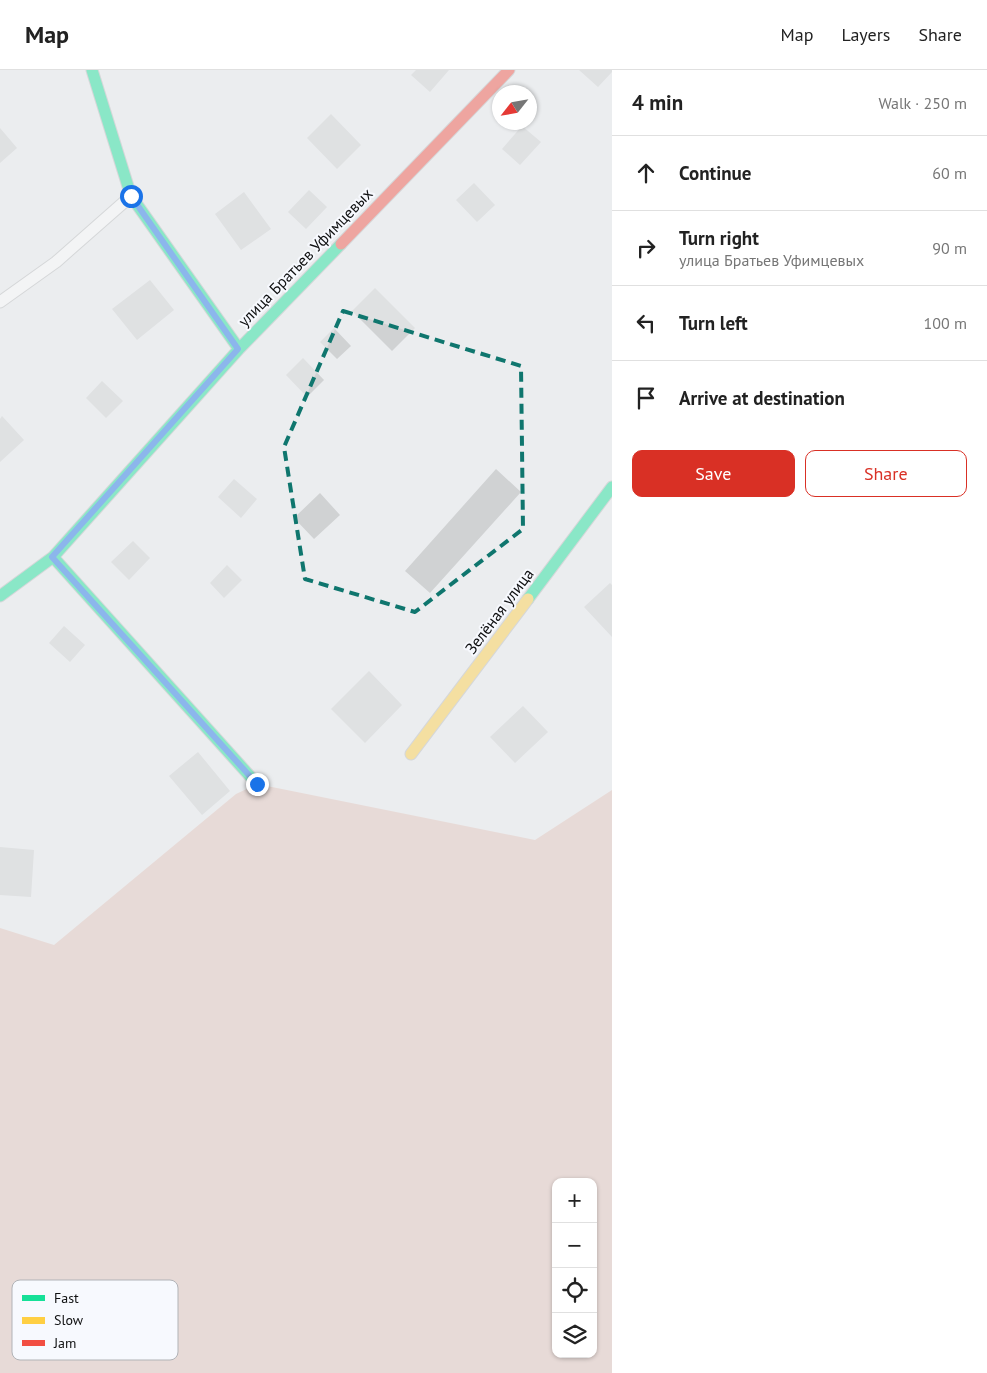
<!DOCTYPE html>
<meta charset="utf-8">
<style>
body{margin:0;font-family:"PT Sans",sans-serif;background:#f6f6f6;color:#222}
.controls{position:absolute;right:15px;bottom:15px;display:grid;overflow:hidden;border-radius:10px;box-shadow:0 1px 4px #0004}
.controls button{width:45px;height:45px;display:grid;place-items:center;padding:0;border:0;border-bottom:1px solid #e0e0e0;background:#fff;color:#222;font:25px sans-serif}
.compass{position:absolute;left:492px;top:15px;width:45px;height:45px;border-radius:50%;background:#fff;box-shadow:0 1px 4px #0004;rotate:239deg}
.stop{position:absolute;width:15px;height:15px;margin:-11px;border:4px solid #1a73e8;border-radius:50%;background:#fff}
.stop.end{background:#1a73e8;border-color:#fff;box-shadow:0 1px 5px #0008}
.list{margin:0;padding:0;list-style:none}
h2{display:flex;justify-content:space-between;align-items:center;height:65px;margin:0;padding:0 20px;font-size:21px}
h2 small{font-size:16px;font-weight:400;color:#767676}
.list li{display:grid;grid-template-columns:32px 1fr auto;gap:15px;align-items:center;box-sizing:border-box;height:75px;padding:0 20px;border-top:1px solid #e0e0e0}
.list b{display:block;font-size:19px;white-space:nowrap}
.list p{margin:0;font-size:16px;white-space:nowrap;color:#767676}
.list em{font-size:16px;font-style:normal;color:#767676}
.actions{display:flex;gap:10px;padding:15px 20px}
.actions a{flex:1;padding:11px 0;border:1px solid #d93025;border-radius:10px;text-align:center;font-size:18px;color:#d93025}
.actions .main{background:#d93025;color:#fff}
.icon{flex:none;width:28px;height:28px;fill:none;stroke:currentColor;stroke-width:2;stroke-linecap:round;stroke-linejoin:round}
.map{position:relative;flex:none;width:612px;height:1303px;overflow:hidden}
header{display:flex;align-items:center;gap:30px;box-sizing:border-box;height:70px;padding:0 25px;background:#fff;border-bottom:1px solid #e0e0e0}
header strong{font-size:24px}
nav{display:flex;gap:28px;margin-inline-start:auto;font-size:18px}
main{display:flex}
aside{flex:1;background:#fff}
.map>svg:first-child{display:block}
.forest{fill:#e3c4bb;fill-rule:evenodd}
.building{fill:#d0d2d3}
.lines{fill:none;stroke-linecap:round;stroke-linejoin:round}
.lane-casing{stroke:#bbbdbe;stroke-width:13}
.fast-casing{stroke:#bbbdbe;stroke-width:13}
.slow-casing{stroke:#bbbdbe;stroke-width:13}
.jam-casing{stroke:#bbbdbe;stroke-width:13}
.lane{stroke:#fcfcfd;stroke-width:11}
.fast{stroke:#16e098;stroke-width:11}
.slow{stroke:#ffcf43;stroke-width:11}
.jam{stroke:#f24e42;stroke-width:11}
.route{stroke:#1a73e8;stroke-width:6}
.marked{fill:none;stroke:#0f766e;stroke-width:4;stroke-dasharray:10 6;stroke-linejoin:round}
.labels{text-anchor:middle;dominant-baseline:central;stroke-width:4;stroke-linejoin:round;paint-order:stroke}
.street-label{font-size:16px;fill:#0f1011;stroke:#f7f9fe}
.key{fill:#f7f9fe;stroke:#b1b3b7;stroke-width:1}
.key-label{font-size:14px;fill:#0f1011}
</style>
<header>
<strong>Map</strong>
<nav><a>Map</a><a>Layers</a><a>Share</a></nav>
</header>
<main>
<div class="map">
<svg width="612" height="1303" viewBox="0 0 612 1303">
<rect width="100%" height="100%" fill="#ebedef"/>
<path class="forest" d="M257,714L535,770L612,720V1303H0V858L54,875L236,724ZM556,1112H593V1284H556Z"/>
<path class="building" d="M416,0H449L430,22L411,5Z
M579,0H612V2L598,17Z
M331,44L361,75L337,99L307,68Z
M522,56L541,72L520,95L502,79Z
M0,58L17,78L0,93Z
M474,113L495,135L477,152L456,130Z
M309,120L327,137L306,159L288,142Z
M244,122L271,159L241,180L215,144Z
M150,210L174,240L137,270L112,239Z
M375,218L415,258L392,281L352,241Z
M334,258L351,276L337,289L320,272Z
M303,288L324,310L307,327L286,305Z
M102,311L123,331L106,348L86,328Z
M2,346L24,370L0,392V349Z
M496,399L521,422L430,523L405,501Z
M234,409L257,429L241,448L218,427Z
M320,423L340,445L314,469L294,448Z
M133,471L150,488L129,510L111,492Z
M227,495L242,510L224,528L210,513Z
M610,513L612,515V567L584,537Z
M64,556L85,575L70,592L49,573Z
M369,601L402,635L365,673L331,639Z
M523,636L548,662L515,693L490,667Z
M198,682L230,721L202,745L169,706Z
M0,777L34,780L31,827L0,825Z"/>
<g class="lines">
<g class="lane-casing">
<path id="lane" d="M0,232L56,192L131,126"/>
</g>
<g class="fast-casing">
<path id="fast" d="M92,0L131,126L239,279
M53,487L257,714
M0,526L53,487L239,279L341,174
M528,529L612,417"/>
</g>
<g class="slow-casing">
<path id="slow" d="M411,684L528,529"/>
</g>
<g class="jam-casing">
<path id="jam" d="M341,174L509,0"/>
</g>
<use href="#lane" class="lane"/>
<use href="#fast" class="fast"/>
<use href="#slow" class="slow"/>
<use href="#jam" class="jam"/>
</g>
<g class="lines">
<path class="route" d="M131,126L238,279L52,487L257,714"/>
</g>
<path d="M0 0H612V1303H0ZM343,241L521,296L523,459L415,542L305,509L284,377Z" fill="#ebedef" fill-opacity=".55" fill-rule="evenodd"/>
<path class="marked" d="M343,241L521,296L523,459L415,542L305,509L284,377Z"/>
<g class="labels">
<g class="street-label">
<text transform="translate(305 187) rotate(-46)">улица Братьев Уфимцевых</text>
<text transform="translate(499 541) rotate(-53)">Зелёная улица</text>
</g>
</g>
<rect x="12" y="1210" width="166" height="80" rx="8" class="key"/>
<rect x="22" y="1225" width="23" height="6" fill="#16e098"/>
<rect x="22" y="1247" width="23" height="7" fill="#ffcf43"/>
<rect x="22" y="1270" width="23" height="6" fill="#f24e42"/>
<g class="key-label">
<text x="54" y="1233">Fast</text>
<text x="54" y="1255">Slow</text>
<text x="54" y="1278">Jam</text>
</g>
</svg>
<div class="controls">
<button>+</button>
<button>−</button>
<button><svg class="icon" aria-label="locate" viewBox="0 0 24 24"><circle cx="12" cy="12" r="6"/><path d="M12 2v4M12 18v4M2 12h4M18 12h4"/></svg></button>
<button><svg class="icon" aria-label="layers" viewBox="0 0 24 24"><path d="M12 4l9 5-9 5-9-5zM3 14l9 5 9-5"/></svg></button>
</div>
<svg class="compass" viewBox="-18 -18 36 36"><path d="M0-13l5 13h-10z" fill="#e53935"/><path d="M0 13l5-13h-10z" fill="#767676"/></svg>
<div class="stop" style="left:131px;top:126px"></div>
<div class="stop end" style="left:257px;top:714px"></div>
</div>
<aside>
<h2>4 min<small>Walk · 250 m</small></h2>
<ul class="list">
<li><svg class="icon" aria-label="ahead" viewBox="0 0 24 24"><path d="M12 20V5M6 11l6-6 6 6"/></svg><div><b>Continue</b></div><em>60 m</em></li>
<li><svg class="icon" aria-label="right" viewBox="0 0 24 24"><path d="M7 20v-9h11M14 6l5 5-5 5"/></svg><div><b>Turn right</b><p>улица Братьев Уфимцевых</p></div><em>90 m</em></li>
<li><svg class="icon" aria-label="left" viewBox="0 0 24 24"><path d="M17 20v-9H6M10 6l-5 5 5 5"/></svg><div><b>Turn left</b></div><em>100 m</em></li>
<li><svg class="icon" aria-label="arrive" viewBox="0 0 24 24"><path d="M6 21V4h12l-3 4 3 4H6"/></svg><div><b>Arrive at destination</b></div></li>
</ul>
<div class="actions"><a class="main">Save</a><a>Share</a></div>
</aside>
</main>
